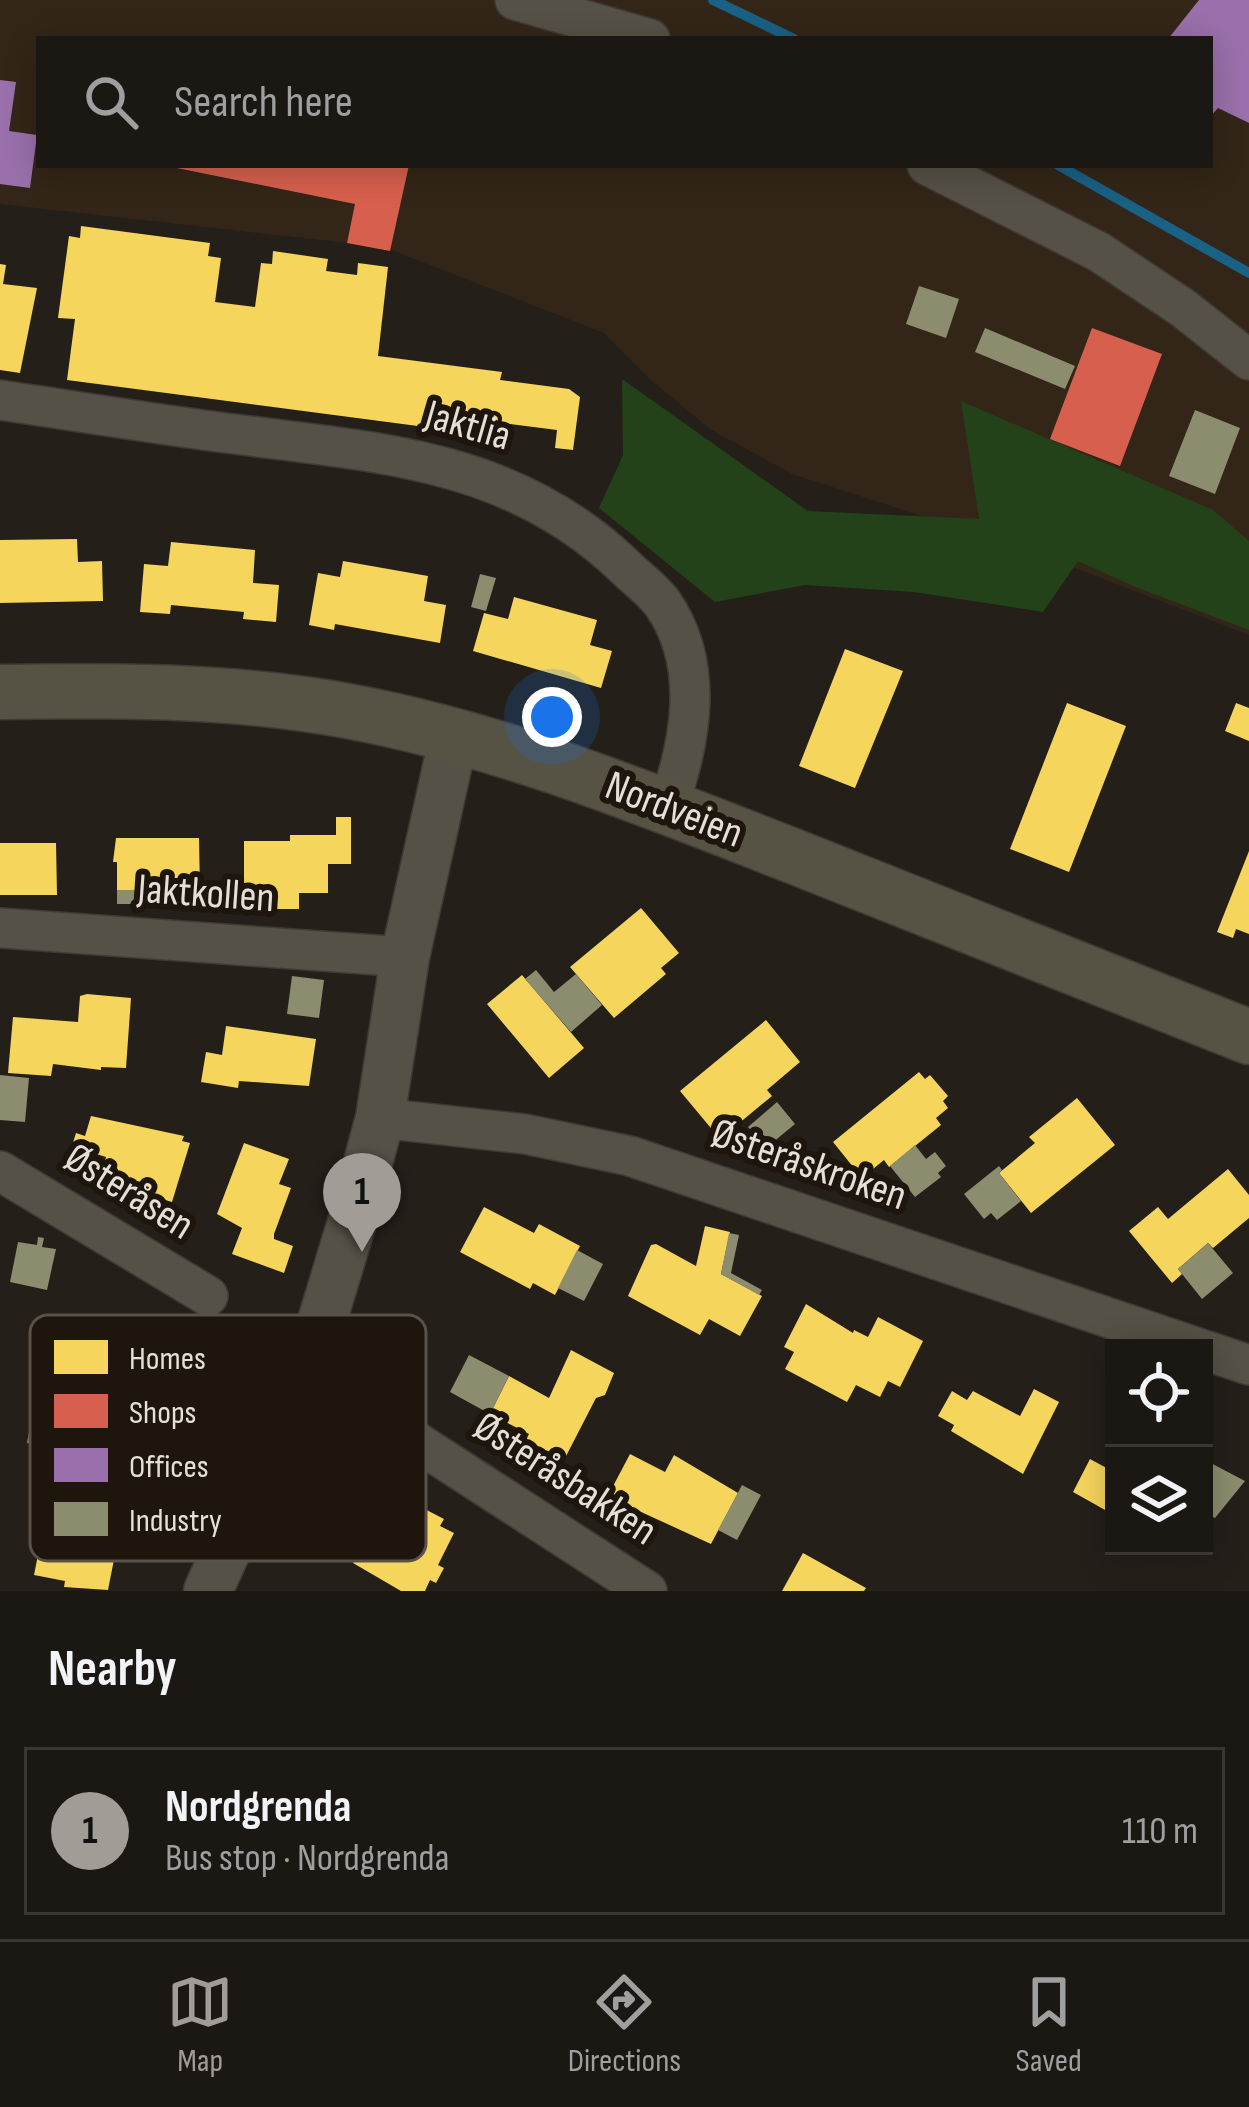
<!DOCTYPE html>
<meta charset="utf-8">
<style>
body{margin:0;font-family:"Sofia Sans Condensed",sans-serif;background:#24201c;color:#f1f3f6}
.controls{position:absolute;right:36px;bottom:36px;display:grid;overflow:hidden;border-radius:0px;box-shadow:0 6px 30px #0003}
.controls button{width:108px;height:108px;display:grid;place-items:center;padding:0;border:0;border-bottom:3px solid #393633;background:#1b1713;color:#f1f3f6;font:60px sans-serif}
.you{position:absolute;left:552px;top:717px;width:42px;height:42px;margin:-30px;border:9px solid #fff;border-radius:50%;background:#1a73e8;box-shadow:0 0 0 18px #1a73e833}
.badge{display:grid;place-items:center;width:78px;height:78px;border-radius:50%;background:#a19c95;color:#111;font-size:39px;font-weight:700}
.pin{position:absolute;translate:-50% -99px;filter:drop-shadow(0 3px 6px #0008)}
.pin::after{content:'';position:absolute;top:63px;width:42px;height:36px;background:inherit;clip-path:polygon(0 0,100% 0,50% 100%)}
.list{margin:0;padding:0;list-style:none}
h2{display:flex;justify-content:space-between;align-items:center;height:156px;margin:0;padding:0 48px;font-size:51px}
h2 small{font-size:39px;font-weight:400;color:#a09fa0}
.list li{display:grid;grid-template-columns:78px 1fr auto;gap:36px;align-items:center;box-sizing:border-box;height:168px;margin:0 24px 24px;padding:0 24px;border:3px solid #393633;border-radius:0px}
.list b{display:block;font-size:45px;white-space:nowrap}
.list p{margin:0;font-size:39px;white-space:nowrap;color:#a09fa0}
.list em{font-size:39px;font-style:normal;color:#a09fa0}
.icon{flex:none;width:66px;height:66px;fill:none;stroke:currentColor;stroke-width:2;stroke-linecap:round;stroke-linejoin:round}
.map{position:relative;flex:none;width:1249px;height:1591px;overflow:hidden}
.search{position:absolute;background:#1b1713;box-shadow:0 6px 30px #0003;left:36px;right:36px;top:36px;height:132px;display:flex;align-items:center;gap:30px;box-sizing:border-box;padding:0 42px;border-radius:0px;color:#a09fa0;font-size:45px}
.sheet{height:348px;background:#1b1713}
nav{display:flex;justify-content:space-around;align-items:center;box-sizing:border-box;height:168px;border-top:3px solid #393633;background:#1b1713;font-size:33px;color:#a09fa0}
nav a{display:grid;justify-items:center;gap:6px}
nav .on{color:#a19c95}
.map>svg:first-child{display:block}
.built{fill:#332618;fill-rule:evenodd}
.green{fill:#234219}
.homes{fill:#f6d55c}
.shops{fill:#d6604d}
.offices{fill:#9970ab}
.industry{fill:#8c8c6e}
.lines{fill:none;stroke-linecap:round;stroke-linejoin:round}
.stream{stroke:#196185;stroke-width:10}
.minor-casing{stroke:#3e3a35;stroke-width:42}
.tertiary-casing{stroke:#3e3a35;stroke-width:51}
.secondary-casing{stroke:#3e3a35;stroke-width:57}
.minor{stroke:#555146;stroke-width:39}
.tertiary{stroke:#555146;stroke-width:48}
.secondary{stroke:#565244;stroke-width:54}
.labels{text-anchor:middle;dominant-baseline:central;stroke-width:12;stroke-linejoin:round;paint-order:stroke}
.street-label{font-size:42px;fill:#e5dfd8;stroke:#1e150c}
.key{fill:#1e150c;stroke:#5a5249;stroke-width:3}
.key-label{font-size:33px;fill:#e5dfd8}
</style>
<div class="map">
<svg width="1249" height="1591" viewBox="0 0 1249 1591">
<rect width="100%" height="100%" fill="#241f19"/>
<path class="built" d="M0,0H1249V635L1033,552L792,474L710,429L652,381L604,333L384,247L0,204ZM39,39H1210V165H39Z"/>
<path class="green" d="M622,379L808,511L979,519L961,401L1213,510L1249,541V630L1133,586L1078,561L1043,612L914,592L805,585L715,602L599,508L623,455Z"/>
<path class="homes" d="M81,226L210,243L208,256L221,258L215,302L255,307L261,263L272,264L273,251L328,259L326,271L357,275L358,263L388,267L378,356L502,372L500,380L569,389L580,397L573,450L555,448L557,430L495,422L494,436L67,380L75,319L58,318L69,236L80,238Z
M0,264L6,265L3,284L37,288L20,373L0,370Z
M77,539L78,562L102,561L103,601L0,603V540Z
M171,542L255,550L253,583L279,585L276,622L243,619L244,612L171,605L170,614L140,612L144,564L168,566Z
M343,561L428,576L424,601L446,605L440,643L335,624L334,630L309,625L318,573L340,577Z
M514,597L597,620L590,645L612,651L601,688L473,651L484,613L508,619Z
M845,649L903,671L855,788L799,766Z
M1067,703L1126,726L1069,872L1010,849Z
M1236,703L1249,708V741L1225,731Z
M336,817H351V864H328V893H299V909H244V841H290V835H336Z
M116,838H199L200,890H117V862H113Z
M0,843H56L57,895H0Z
M1249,851V934L1236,929L1233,938L1217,932Z
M641,908L679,953L661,968L666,974L614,1018L570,967Z
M522,975L584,1048L549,1078L487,1004Z
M87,994L131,998L126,1068L101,1067V1070L53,1064L51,1076L8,1073L13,1017L78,1022L80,996Z
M766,1020L800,1062L767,1090L772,1096L720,1139L680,1091Z
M226,1026L316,1039L309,1086L239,1081L238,1088L201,1082L206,1052L222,1055Z
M919,1072L925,1079L930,1075L948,1096L943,1101L948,1108L936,1118L941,1125L889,1167L884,1160L862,1178L833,1142Z
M1077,1098L1115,1145L1031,1213L999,1173L1035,1143L1029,1137Z
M91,1116L184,1136L182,1141L190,1143L172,1202L126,1188L128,1180L103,1169L106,1157L87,1151L82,1167L67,1162L76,1133L85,1136Z
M244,1143L289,1159L279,1184L291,1188L274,1234V1239L293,1246L284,1273L232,1254L242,1228L217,1214Z
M1228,1169L1249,1195V1218L1213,1248L1208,1243L1178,1269L1182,1274L1172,1283L1129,1231L1158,1207L1168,1219Z
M484,1207L534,1233L539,1224L580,1246L555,1295L533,1283L530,1289L460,1252Z
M705,1226L730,1232L721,1274L762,1296L740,1336L709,1319L700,1335L628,1296L651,1245L656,1244L696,1266Z
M806,1304L853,1333L854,1330L868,1337L878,1317L923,1341L900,1387L888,1381L880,1397L856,1385L847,1402L785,1369L794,1352L784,1347Z
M571,1350L614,1373L605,1395L596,1398L564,1460L526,1440L529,1434L490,1414L509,1376L549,1398Z
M1034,1389L1059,1402L1023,1474L951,1431L954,1425L938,1416L952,1391L967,1400L973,1391L1020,1416Z
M630,1454L665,1472L674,1455L738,1493L711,1544L639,1511L631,1525L601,1509Z
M1090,1459L1114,1472V1515L1073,1492Z
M390,1491L444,1519L440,1526L454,1533L438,1565L444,1568L436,1583L430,1580L425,1591H401L353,1563Z
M45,1519L119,1534L108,1590L64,1587L65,1581L34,1575Z
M803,1553L866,1588L864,1591H782Z"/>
<path class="shops" d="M162,165H409L390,251L347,243L355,204Z
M1092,328L1162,354L1120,466L1050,439Z"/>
<path class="offices" d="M1199,0H1249V123L1218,108L1210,117V39H1168Z
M0,80L16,82L9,131L37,135L30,188L0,184Z"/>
<path class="industry" d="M919,286L959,299L946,338L906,324Z
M985,328L1075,366L1065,389L975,352Z
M1195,410L1240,428L1215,494L1169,476Z
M480,574L496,578L486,611L471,607Z
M117,890H149V904H117Z
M536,970L554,992L576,974L602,1005L571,1032L525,979Z
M292,976L324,980L319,1018L287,1014Z
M0,1075L29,1078L25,1122L0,1120Z
M777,1102L795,1124L766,1148L748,1127Z
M915,1145L926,1159L935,1152L946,1166L938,1173L941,1177L915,1197L890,1166Z
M999,1166L1002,1170L999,1173L1021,1201L997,1220L991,1213L984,1219L964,1194Z
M729,1233L739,1235L731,1273L762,1290L759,1295L721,1274Z
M38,1237L44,1238L42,1247L56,1249L47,1290L10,1282L18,1242L37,1245Z
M1208,1243L1233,1273L1202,1299L1178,1269Z
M577,1250L603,1264L584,1301L558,1288Z
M469,1355L509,1376L490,1414L450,1392Z
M34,1405L73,1413L66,1450L27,1443Z
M1207,1461L1245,1481L1215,1518L1204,1512Z
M742,1485L761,1495L737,1540L718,1530Z"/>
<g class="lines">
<path class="stream" d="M713,0L794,39
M1058,165L1249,273"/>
<g class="minor-casing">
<path id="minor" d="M515,0L650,39
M927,165L1099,252L1183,308L1249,360
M0,400C75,411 150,423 226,433C373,452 511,457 624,566C636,578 653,590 663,604C705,665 691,741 668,806
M0,928L405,957
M380,1118L525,1134L630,1156L1198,1348
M0,1171L208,1296
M1204,1350L1249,1365
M307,1371L647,1591"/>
</g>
<g class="tertiary-casing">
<path id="tertiary" d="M208,1591L307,1371L353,1219L380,1118L405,957L454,736"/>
</g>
<g class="secondary-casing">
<path id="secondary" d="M0,692C119,690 236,690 353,712C506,741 649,800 793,856C945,916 1097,976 1249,1037"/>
</g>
<use href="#minor" class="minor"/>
<use href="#tertiary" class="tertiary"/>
<use href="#secondary" class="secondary"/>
</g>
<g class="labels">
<g class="street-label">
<text transform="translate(468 426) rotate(16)">Jaktlia</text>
<text transform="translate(674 810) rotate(21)">Nordveien</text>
<text transform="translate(206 894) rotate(4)">Jaktkollen</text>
<text transform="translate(809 1165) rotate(19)">Østeråskroken</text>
<text transform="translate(129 1192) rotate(32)">Østeråsen</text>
<text transform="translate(565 1479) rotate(33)">Østeråsbakken</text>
</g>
</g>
<rect x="30" y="1315" width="396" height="246" rx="18" class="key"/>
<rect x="54" y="1340" width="54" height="34" fill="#f6d55c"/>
<rect x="54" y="1394" width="54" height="34" fill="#d6604d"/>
<rect x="54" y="1448" width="54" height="34" fill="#9970ab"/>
<rect x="54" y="1502" width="54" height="34" fill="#8c8c6e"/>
<g class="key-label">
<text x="129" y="1369">Homes</text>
<text x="129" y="1423">Shops</text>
<text x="129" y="1477">Offices</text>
<text x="129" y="1531">Industry</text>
</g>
</svg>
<div class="controls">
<button><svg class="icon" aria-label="locate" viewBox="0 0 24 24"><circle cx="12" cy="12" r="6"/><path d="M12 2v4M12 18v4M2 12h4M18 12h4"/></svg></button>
<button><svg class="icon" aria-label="layers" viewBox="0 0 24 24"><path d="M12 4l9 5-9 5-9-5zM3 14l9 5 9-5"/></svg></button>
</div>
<div class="you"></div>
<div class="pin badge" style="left:362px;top:1252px">1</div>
<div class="search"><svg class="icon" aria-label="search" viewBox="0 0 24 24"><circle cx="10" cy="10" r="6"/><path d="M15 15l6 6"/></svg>Search here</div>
</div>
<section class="sheet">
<h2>Nearby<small></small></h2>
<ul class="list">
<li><span class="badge">1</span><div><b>Nordgrenda</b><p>Bus stop · Nordgrenda</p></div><em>110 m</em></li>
</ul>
</section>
<nav>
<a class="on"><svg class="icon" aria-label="map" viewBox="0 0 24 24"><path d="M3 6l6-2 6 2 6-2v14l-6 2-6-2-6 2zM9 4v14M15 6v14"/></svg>Map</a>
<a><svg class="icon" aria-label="directions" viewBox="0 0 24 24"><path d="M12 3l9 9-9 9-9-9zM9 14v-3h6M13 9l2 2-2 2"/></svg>Directions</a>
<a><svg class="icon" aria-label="saved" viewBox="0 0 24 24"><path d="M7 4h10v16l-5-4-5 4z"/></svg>Saved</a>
</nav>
